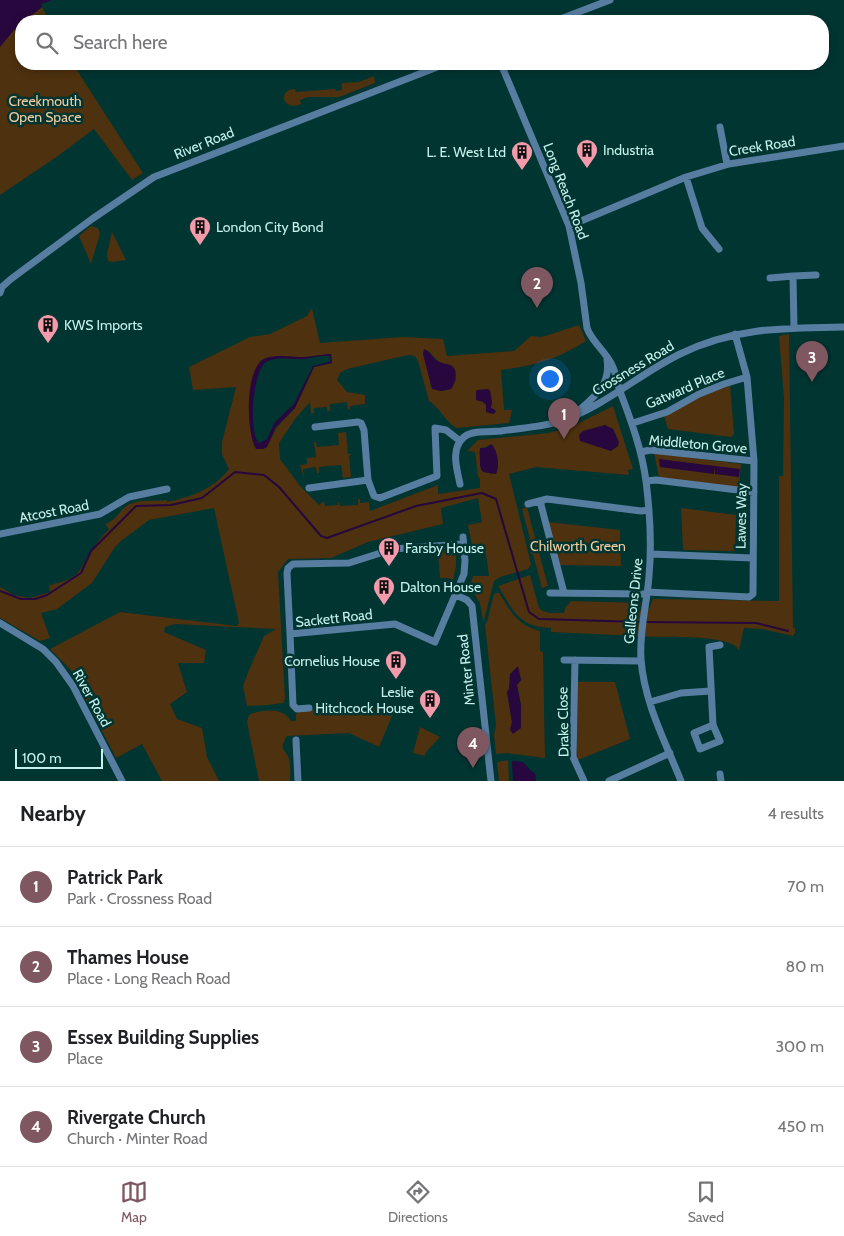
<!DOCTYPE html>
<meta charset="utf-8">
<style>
body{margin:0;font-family:Cabin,sans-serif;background:#f2f2f2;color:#202124}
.scale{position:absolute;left:15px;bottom:12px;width:88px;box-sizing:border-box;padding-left:5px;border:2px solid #c7f1ec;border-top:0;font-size:14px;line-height:18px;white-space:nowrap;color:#c7f1ec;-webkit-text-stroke:4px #003531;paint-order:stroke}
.you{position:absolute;left:549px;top:378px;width:18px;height:18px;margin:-12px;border:4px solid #fff;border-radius:50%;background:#1a73e8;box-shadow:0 0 0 8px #1a73e833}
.badge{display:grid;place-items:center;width:32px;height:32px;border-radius:50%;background:#7f5761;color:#fff;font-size:16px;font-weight:700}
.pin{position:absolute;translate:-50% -41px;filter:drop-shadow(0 1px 2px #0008)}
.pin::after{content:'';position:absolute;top:26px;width:18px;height:15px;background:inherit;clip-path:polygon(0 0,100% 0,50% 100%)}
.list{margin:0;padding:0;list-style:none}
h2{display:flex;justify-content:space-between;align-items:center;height:65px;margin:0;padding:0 20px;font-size:21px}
h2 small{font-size:16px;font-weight:400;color:#757577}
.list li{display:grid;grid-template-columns:32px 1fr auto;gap:15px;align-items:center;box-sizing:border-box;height:80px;padding:0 20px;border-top:1px solid #e0e0e0}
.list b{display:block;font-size:19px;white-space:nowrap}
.list p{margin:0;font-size:16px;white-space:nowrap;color:#757577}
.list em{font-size:16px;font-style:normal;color:#757577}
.icon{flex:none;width:28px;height:28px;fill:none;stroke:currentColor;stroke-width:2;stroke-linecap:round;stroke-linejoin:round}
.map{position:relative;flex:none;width:844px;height:781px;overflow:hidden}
.search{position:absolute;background:#fff;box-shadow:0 2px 8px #0003;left:15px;right:15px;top:15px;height:55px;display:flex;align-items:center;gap:12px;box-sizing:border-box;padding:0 18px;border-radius:20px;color:#757577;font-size:19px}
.sheet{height:385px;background:#fff}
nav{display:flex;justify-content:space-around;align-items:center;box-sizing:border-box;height:70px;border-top:1px solid #e0e0e0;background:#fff;font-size:14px;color:#757577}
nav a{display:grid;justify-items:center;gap:2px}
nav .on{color:#7f5761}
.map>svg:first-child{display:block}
.green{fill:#4e310e;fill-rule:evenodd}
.water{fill:#27073d;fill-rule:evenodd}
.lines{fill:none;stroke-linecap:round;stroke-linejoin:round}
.stream{stroke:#27073d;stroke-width:2}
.minor{stroke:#577da1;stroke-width:7}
.labels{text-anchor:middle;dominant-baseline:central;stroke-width:5;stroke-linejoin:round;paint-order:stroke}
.park-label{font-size:14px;fill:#f6cb9e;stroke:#003531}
.street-label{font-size:14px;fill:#c7f1ec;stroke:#003531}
.poi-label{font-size:14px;fill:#c7f1ec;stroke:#003531;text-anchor:start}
</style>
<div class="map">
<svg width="844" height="781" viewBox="0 0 844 781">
<rect width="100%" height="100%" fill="#003531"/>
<path class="green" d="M42,7L49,21H21V64H73L143,173L132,180L94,129L55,158L0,195V26L32,15Z
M374,76L375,83L339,97H308L300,100L301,104C294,107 287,107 284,99C284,91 288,90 295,89L296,92L335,89L336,91L342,90V83L359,82Z
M91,226L98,228L100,234L91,264L79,236Z
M112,232L126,260L112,262L108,261L107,254Z
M312,308L320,343L403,337L443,339L447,356L514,351L531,336L542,337L579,325L586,341C558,359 534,366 501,370L504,410H512L509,423L456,428C445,421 440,408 429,401L418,361L415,356L408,355L347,369L340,373L337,380L347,392L365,395V404L350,406V409L348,410L347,402L330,404V411H327V407L314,408V413L311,414L310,402L295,419L279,443L280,459L300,486L319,505L324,501L325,506L338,505V502H339L340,506L358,505V499H360V503L369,502L370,511L438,485V494L480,488V478L478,477L475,452L467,451L478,440L549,433L573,426L613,406L633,469L628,470L629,475L536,467L509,474L531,564L528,569L500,577L494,581L484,620H483L480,603L470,587L473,576H489L486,554L474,555L468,525L482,522L478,498L441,508L443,524L368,542L331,558L288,559L278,572L285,699L283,703L268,705L247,706L243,686L249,670L264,636L276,629L175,624L165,627L164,632L206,650L204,663H178L187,692L170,704L177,719L202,728L207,757L219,781H162L142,744L116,758L70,669L50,649L120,612L237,626L239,623L214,508L149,520L121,541L115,547L92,583L57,609L41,613L50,638L40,641L0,618V587L14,595L30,598L50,592L49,586C56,582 64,583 74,576C81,571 84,562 89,554C95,545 101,537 109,529L105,524C114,522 118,513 125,507C136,498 154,502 167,500V502C191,497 214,489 229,469L222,454V442L236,387L193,390L189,367L250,337L270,334L307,316ZM427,350L456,379L451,389L441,391L431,387C430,373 424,363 427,350ZM331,354L332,363L314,367L295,408L276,428L272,437L256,449L249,401L252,383L260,361L267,358L306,357ZM493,445L498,465L492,474L481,470L479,452L481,448Z
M789,334L793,628H795V633L793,636L762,629L744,628L739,650C728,632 658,639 636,636L551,632V628C518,627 514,611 498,586L530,575L539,608C544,614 556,613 564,613L565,608L571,601L641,603L639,610L648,611L653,599L779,601V476H783L784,398L779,336Z
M730,384L734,434L731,437L668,429L664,416L696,399Z
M346,432L348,454H352L349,456L351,477L343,478L341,465L319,467V473H317L316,467L303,469L304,479L300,465L307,464V458L316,457L314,442H316L317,447L339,445L338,433Z
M654,453L741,464L739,488L659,478Z
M527,507L548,586L542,588L533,554H531L529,544L531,543L522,509Z
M681,508L736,515L735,551L683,550Z
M548,522L620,530L621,566L559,565Z
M456,549V566L453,580L448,578H440L438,551Z
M496,593H499C511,612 517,625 540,631V651L543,652L545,758L507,753L496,754L494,735L496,725L485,625L487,622L494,594ZM519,671L521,680L517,684L521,705L510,730L512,722L507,692Z
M578,682H615L630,739L578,760L576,756Z
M366,704L392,716L379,747L349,733L287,736C278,752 285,747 289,759C291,765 290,775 290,781H259L247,722L249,715C261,709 284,707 291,721H296V714L300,711Z
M420,727L440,737L426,752L425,756L413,753Z
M508,760L509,781H499L497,762Z"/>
<path class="water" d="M0,0H52L41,4L42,7L24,21H21V24L14,30L0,47Z
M424,349C429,351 432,356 436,360C441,364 447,363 452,366C459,371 455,384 451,389L441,391L432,389L423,354Z
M331,354L332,363L314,367L295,408L276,427L267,447L263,449H256C246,432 244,366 266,358C278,354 292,357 304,357C313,357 322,354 331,354ZM321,356H329L331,360L329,362L313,366L294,404L275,422L267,439L259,443C248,433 253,369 266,362C279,355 292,360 305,359C310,358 316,357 321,356Z
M487,389L490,390L492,402L491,408L494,409L496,412L493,414L486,412V405L483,402L476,400V391L478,390Z
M605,425L613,429L619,442L618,446L611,451L580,441L579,435L583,431Z
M491,444C498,450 500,466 496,474L483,472L480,466V448H486Z
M659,459L715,466L714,474L660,467Z
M715,466L740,469L739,477L715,474Z
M518,666L521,680L517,685L521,705V728L513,734L510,730L512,722L507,692L509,689L510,674Z
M512,761L523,762L531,771L535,773L536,781H513Z"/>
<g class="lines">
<path class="stream" d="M0,591L21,599H35L47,595L81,573L91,551L136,506L171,505L202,498L235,472L264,475L279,487L321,536L327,538L416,506L482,493L496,499L529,612L539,619L641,622
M646,622L756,623L788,631"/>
<path class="minor" d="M555,21L610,0
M501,64L569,226L581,283L587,328C592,342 606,352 612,365C617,375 617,385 621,394C632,423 642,451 646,481C650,513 652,544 649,576C647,604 639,631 641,659C644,702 665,741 681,781
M720,127L727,164
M686,177L702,228L719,249
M569,226L686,177L729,164L844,146
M770,278L793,276
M0,293L2,287L11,279L92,219L154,177L445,64
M794,328L793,276L816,275
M577,412C594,397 611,385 607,360
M633,423L667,412L699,394L724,384L747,377
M315,427L358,422L361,423L364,430L368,480L374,496L380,498L437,476L435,428L446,430L460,441
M641,452L650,450L754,461
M646,481L656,480L754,492
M460,484C457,469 450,449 464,437C473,430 490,432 501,431C521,428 542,427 561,421C605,406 639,374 680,354C734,327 786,328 844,327
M309,488L368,480
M540,501L564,593
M528,504L547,499L641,511L649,510
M0,534L100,514L129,497L167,489
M651,554L753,558
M647,592L749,597L753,594L754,461L747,377L735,334
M550,593L647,594
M456,595L467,600L472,606L491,781
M0,623L43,649L56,662L73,686L122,781
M290,634L287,573L288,568L293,564L349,563L393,549L463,544
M564,660L641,661
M575,660L573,757L584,781
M650,702L681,693L711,691
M309,708L297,709L293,705L290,634L395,624L435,642L464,574L465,561L463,537
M713,725L694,733L700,749L720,741L713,725L709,647L720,645
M296,740L298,781
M720,774L721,781
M609,781L670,753"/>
</g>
<defs>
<g id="building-pin" transform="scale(1.125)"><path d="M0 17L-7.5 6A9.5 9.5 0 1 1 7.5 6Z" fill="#f39aab" stroke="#003531"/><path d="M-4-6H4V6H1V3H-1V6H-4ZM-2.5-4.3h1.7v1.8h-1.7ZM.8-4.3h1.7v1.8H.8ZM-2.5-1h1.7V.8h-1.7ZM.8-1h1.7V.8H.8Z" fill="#111"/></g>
</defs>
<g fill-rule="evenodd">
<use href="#building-pin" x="587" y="150"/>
<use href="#building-pin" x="522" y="152"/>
<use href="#building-pin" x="200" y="227"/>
<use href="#building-pin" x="48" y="325"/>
<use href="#building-pin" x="389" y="548"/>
<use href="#building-pin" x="384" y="587"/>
<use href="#building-pin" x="396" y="661"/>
<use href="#building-pin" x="430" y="700"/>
</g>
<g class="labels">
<g class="park-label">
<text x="45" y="101">Creekmouth<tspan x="45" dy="16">Open Space</tspan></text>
<text x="578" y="546">Chilworth Green</text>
</g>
<g class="street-label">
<text transform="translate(204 143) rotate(-22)">River Road</text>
<text transform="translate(762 146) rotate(-9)">Creek Road</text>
<text transform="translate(566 191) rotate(69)">Long Reach Road</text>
<text transform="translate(633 368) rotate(-31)">Crossness Road</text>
<text transform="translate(685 388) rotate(-23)">Gatward Place</text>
<text transform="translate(698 444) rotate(5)">Middleton Grove</text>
<text transform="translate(54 511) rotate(-11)">Atcost Road</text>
<text transform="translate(741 516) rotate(-89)">Lawes Way</text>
<text transform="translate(633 601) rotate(-84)">Galleons Drive</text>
<text transform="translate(334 618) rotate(-6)">Sackett Road</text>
<text transform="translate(466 670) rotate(-96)">Minter Road</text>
<text transform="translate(92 698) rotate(61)">River Road</text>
<text transform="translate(563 722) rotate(-91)">Drake Close</text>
</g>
<g class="poi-label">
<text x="603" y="150">Industria</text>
<text x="506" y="152" text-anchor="end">L. E. West Ltd</text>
<text x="216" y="227">London City Bond</text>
<text x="64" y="325">KWS Imports</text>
<text x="405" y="548">Farsby House</text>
<text x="400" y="587">Dalton House</text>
<text x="380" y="661" text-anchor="end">Cornelius House</text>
<text x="414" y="692" text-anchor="end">Leslie<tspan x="414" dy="16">Hitchcock House</tspan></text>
</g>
</g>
</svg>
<div class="scale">100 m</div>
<div class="you"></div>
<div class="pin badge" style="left:564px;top:439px">1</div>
<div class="pin badge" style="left:537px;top:308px">2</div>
<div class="pin badge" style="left:812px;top:382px">3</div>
<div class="pin badge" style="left:473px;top:768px">4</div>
<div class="search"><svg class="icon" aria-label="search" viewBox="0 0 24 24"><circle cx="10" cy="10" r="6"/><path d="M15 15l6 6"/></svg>Search here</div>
</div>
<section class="sheet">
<h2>Nearby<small>4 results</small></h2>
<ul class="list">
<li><span class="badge">1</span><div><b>Patrick Park</b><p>Park · Crossness Road</p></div><em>70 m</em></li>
<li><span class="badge">2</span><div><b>Thames House</b><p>Place · Long Reach Road</p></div><em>80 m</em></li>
<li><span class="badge">3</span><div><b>Essex Building Supplies</b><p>Place</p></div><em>300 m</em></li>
<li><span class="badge">4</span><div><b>Rivergate Church</b><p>Church · Minter Road</p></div><em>450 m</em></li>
</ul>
</section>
<nav>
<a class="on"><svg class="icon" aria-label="map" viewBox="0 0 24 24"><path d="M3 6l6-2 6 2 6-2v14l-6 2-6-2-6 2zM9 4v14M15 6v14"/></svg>Map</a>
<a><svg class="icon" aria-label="directions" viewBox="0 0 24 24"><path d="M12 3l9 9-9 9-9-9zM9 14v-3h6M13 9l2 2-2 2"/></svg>Directions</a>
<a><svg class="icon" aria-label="saved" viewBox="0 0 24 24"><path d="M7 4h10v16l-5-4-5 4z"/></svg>Saved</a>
</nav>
